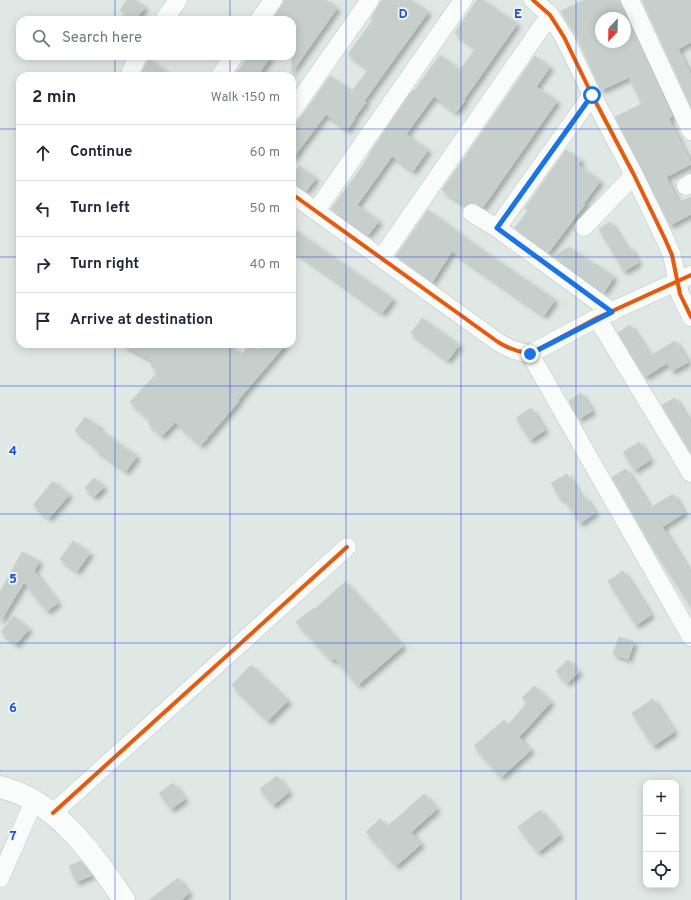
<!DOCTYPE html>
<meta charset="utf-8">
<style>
body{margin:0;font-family:Overpass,sans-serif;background:#f6f6f7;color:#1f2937}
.controls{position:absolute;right:12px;bottom:12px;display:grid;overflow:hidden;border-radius:8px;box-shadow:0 2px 10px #0003}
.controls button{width:36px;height:36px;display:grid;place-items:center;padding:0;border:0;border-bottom:1px solid #e0e1e3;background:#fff;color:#1f2937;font:20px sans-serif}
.compass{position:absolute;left:595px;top:12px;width:36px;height:36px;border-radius:50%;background:#fff;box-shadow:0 2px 10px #0003;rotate:202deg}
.stop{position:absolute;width:12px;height:12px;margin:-9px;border:3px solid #1a73e8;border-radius:50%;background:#fff}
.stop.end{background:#1a73e8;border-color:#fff;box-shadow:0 1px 4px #0008}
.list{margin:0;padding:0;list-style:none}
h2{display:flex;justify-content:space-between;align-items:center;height:52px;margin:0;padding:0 16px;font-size:17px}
h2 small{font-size:13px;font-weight:400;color:#747a83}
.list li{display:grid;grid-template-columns:26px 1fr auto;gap:12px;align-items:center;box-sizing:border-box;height:56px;padding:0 16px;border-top:1px solid #e0e1e3}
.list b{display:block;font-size:15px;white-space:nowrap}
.list em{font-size:13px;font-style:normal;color:#747a83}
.icon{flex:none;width:22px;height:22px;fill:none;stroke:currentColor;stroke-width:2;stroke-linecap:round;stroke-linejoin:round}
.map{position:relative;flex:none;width:691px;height:900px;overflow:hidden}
.search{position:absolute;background:#fff;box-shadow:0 2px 10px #0003;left:16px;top:16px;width:280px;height:44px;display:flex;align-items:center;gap:10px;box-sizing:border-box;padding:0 14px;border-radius:12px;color:#747a83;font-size:15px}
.panel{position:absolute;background:#fff;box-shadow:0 2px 10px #0003;left:16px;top:72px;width:280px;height:276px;border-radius:12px}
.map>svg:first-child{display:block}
.building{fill:#c7cfcc;stroke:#c9d1ce;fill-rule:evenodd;filter:url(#shadow)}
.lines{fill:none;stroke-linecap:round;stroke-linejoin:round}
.street-casing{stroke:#bdc5c2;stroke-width:19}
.secondary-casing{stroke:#bdc5c3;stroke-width:23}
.street{stroke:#fafcfb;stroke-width:18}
.secondary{stroke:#fafcfb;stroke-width:22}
.cycleway-casing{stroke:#eef7f3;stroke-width:6}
.cycleway{stroke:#e8590c;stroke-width:4}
.route{stroke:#1a73e8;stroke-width:5}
.grid{fill:none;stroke:#1d4ed8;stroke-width:1;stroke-opacity:0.55}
.grid-label{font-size:13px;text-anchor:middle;font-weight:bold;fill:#1d4ed8;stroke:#eef7f3;stroke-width:3.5;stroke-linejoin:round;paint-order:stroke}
</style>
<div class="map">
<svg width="691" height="900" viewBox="0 0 691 900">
<defs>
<filter id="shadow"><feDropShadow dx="3.5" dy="3.5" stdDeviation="2" flood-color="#0004"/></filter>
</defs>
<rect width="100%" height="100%" fill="#e0e8e5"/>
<path class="building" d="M127,0H135L145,7L135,20H133L120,10Z
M285,0H326L337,8L292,72V20H272Z
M382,0H411L428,12L364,101L366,102L354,118L355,119L347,130L326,114L292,159V127L301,117L330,76L352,91L369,69L348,54L373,20L371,18Z
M477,0H483L517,24L477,81L464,99L465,100L456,112L434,96L406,134L428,150L413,171L392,156L357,205L379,221L368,235L331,209L357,174L370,154H369L409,95L413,90L414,91L440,55L460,70L476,48L455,33Z
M584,0H620V4L672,116L669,118L670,122L691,164L666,177L678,202L691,197V214L670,225L615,117L642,104L629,77L601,90L573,28H571L561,11ZM601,18H625V42H601Z
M642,0H691V42L678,49L691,76V106Z
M249,56H271L257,76H234Z
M535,56L550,67L536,87L557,101L483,207L473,203L465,205L442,190Z
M149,59L172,76H142V72Z
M566,150L581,160L578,165L600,181L584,203L585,204L548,253L515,228L528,210L525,208Z
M299,166L316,178L306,191L298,185L292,184V176Z
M428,210L479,248L555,300L544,315L452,251L432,282L396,256Z
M610,222L627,249L630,247L638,263L624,271L599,229Z
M292,228L393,299L382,313L292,249Z
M569,247L595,265L596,264L614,277L604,292L554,256Z
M422,318L459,345L448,360L411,333Z
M630,325L650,356L675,341L688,362L672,371L667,363L645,377L618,333Z
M122,344H228L241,355L250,344L257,351L263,344H286L238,400L239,401L201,445L175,422L162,436L148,423L151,420L130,402L158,372L151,366L155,362Z
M581,393L592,411L579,419L569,401Z
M675,398L691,424V453L662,405Z
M531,408L545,430L530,440L516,418Z
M85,417L100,427L98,429L137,456L126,471L94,448L96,446L75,431Z
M639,442L650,460L635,470L623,452Z
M626,469L650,508L673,494L684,513L662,527L691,574V607L650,543L612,477Z
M567,474L582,498L585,497L595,513L580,523L563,497L561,499L551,483Z
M94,478L104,487L94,497L85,488Z
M53,481L69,495L49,518L33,505Z
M73,541L90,553L77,571L60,559Z
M22,552L39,561L34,571L58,603L47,611L24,582L0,622V592Z
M623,571L651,615L636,625L608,581Z
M345,582L403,646L358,685L335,658L332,661L296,622L314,608L315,609Z
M14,616L29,629L16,644L1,632Z
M619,637L634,642L628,659L613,654Z
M568,660L579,672L567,683L556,671Z
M251,665L288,701L268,721L232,685Z
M534,686L551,702L519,737L531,750L501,777L474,746L504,720L508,725L527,703L522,698Z
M653,699L674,732L653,746L632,713Z
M277,776L289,792L273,805L260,789Z
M173,783L185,799L171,809L159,793Z
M424,794L437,809L411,832L421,844L396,866L366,832L380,819L387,827Z
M540,810L560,835L538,852L518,827Z
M81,861L92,875L76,882L69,866Z
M178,878L189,893L181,900H149Z"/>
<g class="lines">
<g class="street-casing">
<path id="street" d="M533,0L550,15L564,37L592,95L634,175L665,239L672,255L680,294L691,317
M630,0L691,131
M164,20L178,0
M259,20L273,0
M132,76L131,71L138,56
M220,76L234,56
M292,111L370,0
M686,186L691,183
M292,194L498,342C509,349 518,352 530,354L597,318L691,275
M316,211L463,0
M472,213L497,228L612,312
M584,227L634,175
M497,228L592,95
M382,257L550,15
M597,318L691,473
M530,354L691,637
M53,813L347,547
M0,878L34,801"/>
</g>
<g class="secondary-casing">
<path id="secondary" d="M0,787C57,801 93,854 124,900"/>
</g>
<use href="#street" class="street"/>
<use href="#secondary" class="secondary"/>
<g class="cycleway-casing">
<path id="cycleway" d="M533,0L550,15L564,37L592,95L634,175L665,239L672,255L680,294L691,317
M292,194L498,342C509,349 518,352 530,354L597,318L691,275
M53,813L347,547"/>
</g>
<use href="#cycleway" class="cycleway"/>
</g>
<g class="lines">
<path class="route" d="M530,354L612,312L497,228L592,95"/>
</g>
<path class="grid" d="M115,0V20M230,0V20M346,0V900M461,0V900M576,0V900M115,56V76M230,56V76M0,129H20M292,129H691M0,257H20M292,257H691M115,344V900M230,344V900M0,386H691M0,514H691M0,643H691M0,771H691"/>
<g class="grid-label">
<text x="403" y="18">D</text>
<text x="518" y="18">E</text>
<text x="13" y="455">4</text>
<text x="13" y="583">5</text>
<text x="13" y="712">6</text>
<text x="13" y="840">7</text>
</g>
</svg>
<div class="controls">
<button>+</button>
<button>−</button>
<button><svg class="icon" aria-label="locate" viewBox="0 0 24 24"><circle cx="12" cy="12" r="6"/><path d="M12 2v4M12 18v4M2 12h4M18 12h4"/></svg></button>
</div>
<svg class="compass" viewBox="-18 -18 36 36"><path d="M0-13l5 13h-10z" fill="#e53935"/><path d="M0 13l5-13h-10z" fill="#747a83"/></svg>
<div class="stop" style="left:592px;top:95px"></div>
<div class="stop end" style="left:530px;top:354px"></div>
<div class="search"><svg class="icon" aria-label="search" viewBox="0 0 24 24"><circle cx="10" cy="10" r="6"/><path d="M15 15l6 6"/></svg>Search here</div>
<section class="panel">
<h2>2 min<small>Walk · 150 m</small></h2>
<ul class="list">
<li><svg class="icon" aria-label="ahead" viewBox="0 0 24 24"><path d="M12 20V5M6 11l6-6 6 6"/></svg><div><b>Continue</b></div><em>60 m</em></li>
<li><svg class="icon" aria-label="left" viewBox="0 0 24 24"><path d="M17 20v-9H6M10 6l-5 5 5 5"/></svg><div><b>Turn left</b></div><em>50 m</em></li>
<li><svg class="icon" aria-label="right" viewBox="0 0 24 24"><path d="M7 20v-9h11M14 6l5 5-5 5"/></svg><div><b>Turn right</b></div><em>40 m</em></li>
<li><svg class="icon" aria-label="arrive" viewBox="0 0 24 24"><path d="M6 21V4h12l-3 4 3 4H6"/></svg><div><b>Arrive at destination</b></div></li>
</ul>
</section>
</div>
